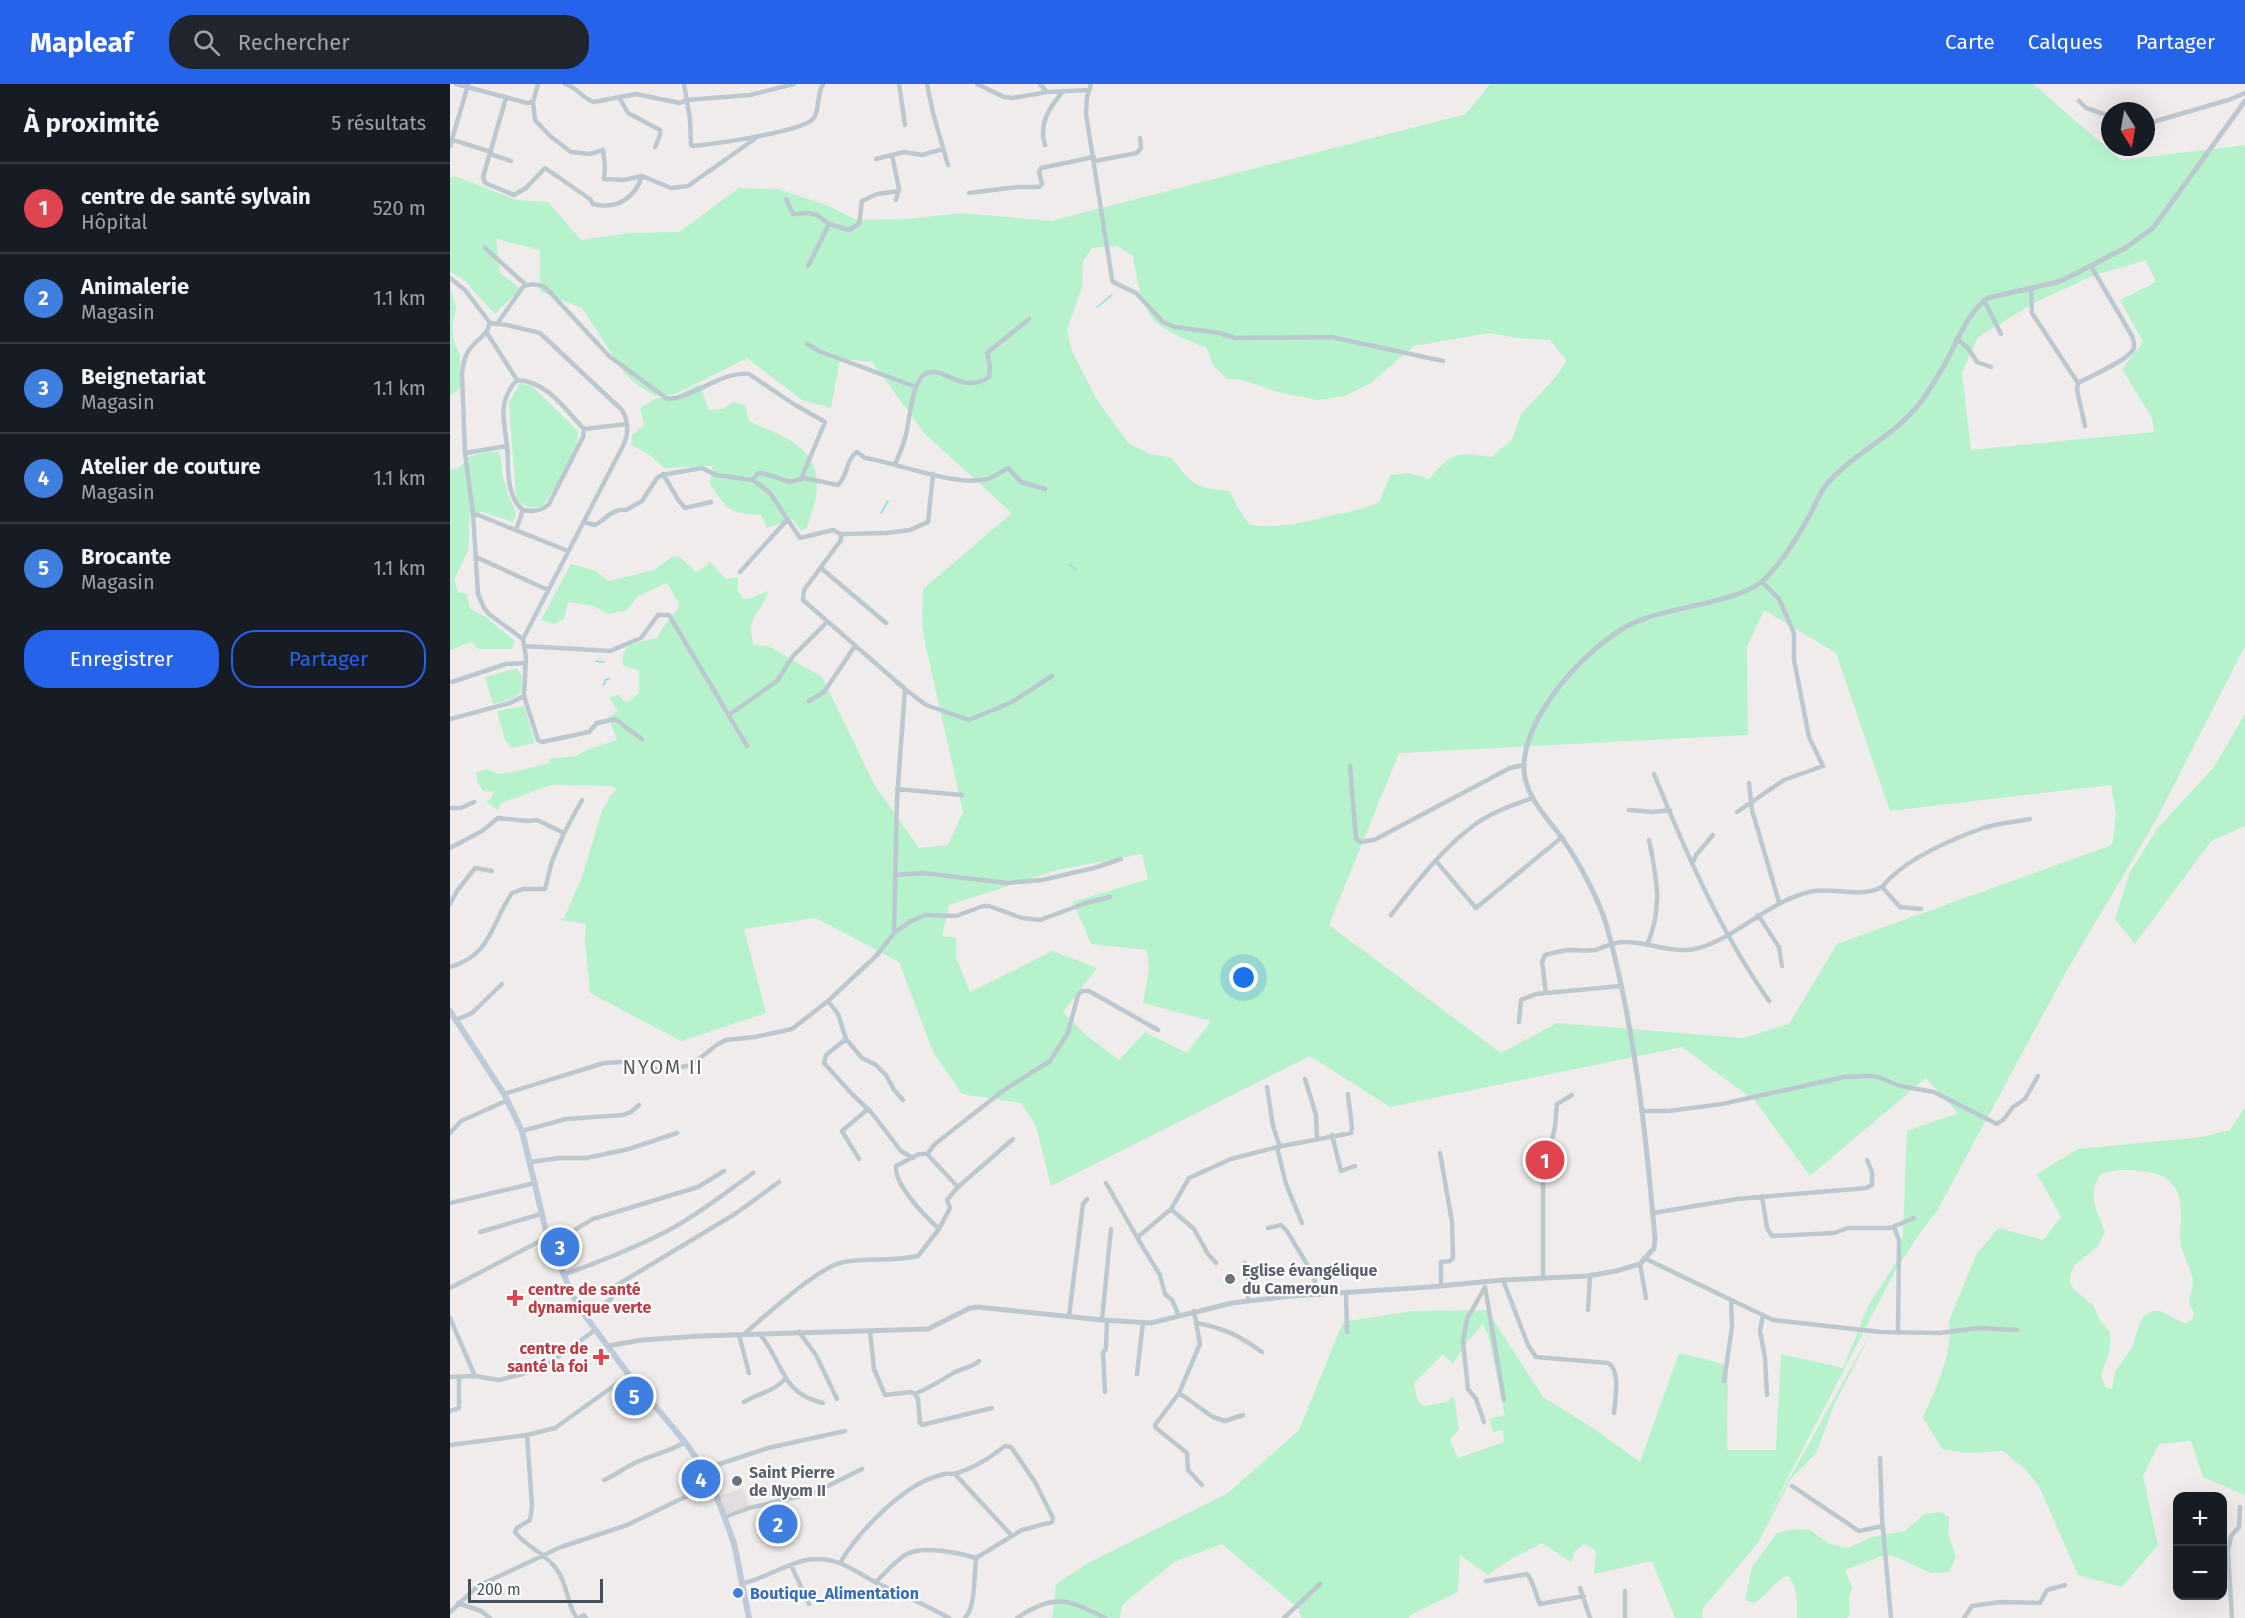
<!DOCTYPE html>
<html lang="fr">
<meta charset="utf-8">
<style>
body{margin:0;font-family:"Fira Sans",sans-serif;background:#20242c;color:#f1f3f6}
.controls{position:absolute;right:18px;bottom:18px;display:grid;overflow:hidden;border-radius:12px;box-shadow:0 6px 24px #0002}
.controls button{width:54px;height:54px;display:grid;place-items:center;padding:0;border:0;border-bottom:2px solid #363941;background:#171b24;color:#f1f3f6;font:30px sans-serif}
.compass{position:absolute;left:1651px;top:18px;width:54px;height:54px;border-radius:50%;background:#171b24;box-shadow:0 6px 24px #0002;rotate:169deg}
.scale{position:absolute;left:18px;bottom:15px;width:135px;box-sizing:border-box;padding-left:6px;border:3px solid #44515b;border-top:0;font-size:16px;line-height:21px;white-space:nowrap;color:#44515b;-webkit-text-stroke:4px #fff;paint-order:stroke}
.you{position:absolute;left:794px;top:894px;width:21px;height:21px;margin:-15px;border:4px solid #fff;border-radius:50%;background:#1a73e8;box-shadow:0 0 0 9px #1a73e833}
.badge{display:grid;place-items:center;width:39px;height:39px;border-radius:50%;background:#2563eb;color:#fff;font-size:20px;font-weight:700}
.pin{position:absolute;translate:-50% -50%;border:3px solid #fff;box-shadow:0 2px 6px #0006}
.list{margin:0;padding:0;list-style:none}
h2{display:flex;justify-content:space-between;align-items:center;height:78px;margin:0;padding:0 24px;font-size:26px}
h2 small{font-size:20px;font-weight:400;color:#9ea1a6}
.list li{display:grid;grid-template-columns:39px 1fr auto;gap:18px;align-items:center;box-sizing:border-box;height:90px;padding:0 24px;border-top:2px solid #363941}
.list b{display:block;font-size:22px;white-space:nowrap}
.list p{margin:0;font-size:20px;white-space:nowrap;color:#9ea1a6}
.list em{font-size:20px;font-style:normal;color:#9ea1a6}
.actions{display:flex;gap:12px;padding:18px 24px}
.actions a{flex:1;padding:14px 0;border:2px solid #2563eb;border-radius:24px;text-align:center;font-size:21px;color:#2563eb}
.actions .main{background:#2563eb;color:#fff}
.icon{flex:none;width:33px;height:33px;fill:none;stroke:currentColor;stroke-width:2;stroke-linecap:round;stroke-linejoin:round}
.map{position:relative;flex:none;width:1795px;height:1534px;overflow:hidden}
header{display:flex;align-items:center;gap:36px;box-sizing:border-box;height:84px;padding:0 30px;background:#2563eb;color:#fff}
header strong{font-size:28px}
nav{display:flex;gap:33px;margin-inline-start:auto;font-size:21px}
.search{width:420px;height:54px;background:#20242c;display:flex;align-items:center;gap:15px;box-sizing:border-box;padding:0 21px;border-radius:24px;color:#9ea1a6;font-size:22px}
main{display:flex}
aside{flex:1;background:#171b24}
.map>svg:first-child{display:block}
.education{fill:#e1ddde}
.green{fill:#b6f2cc;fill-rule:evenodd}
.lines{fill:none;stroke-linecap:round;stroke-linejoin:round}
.stream{stroke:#80ddf2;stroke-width:1.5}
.minor{stroke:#bcc8d0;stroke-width:4.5}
.tertiary{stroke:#bcc8d0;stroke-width:5}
.secondary{stroke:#bdcbd8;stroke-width:6}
.worship-dot{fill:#6b7280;stroke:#fff;stroke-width:2}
.health-dot{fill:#e0444e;stroke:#fff;stroke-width:2}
.shop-dot{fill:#3f7fe0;stroke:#fff;stroke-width:2}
.labels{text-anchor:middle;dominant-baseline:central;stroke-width:4.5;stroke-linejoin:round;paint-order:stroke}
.worship-label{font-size:16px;font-weight:bold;fill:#5b616d;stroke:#fff;text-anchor:start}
.health-label{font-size:16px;font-weight:bold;fill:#be3a42;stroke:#fff;text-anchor:start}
.shop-label{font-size:16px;font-weight:bold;fill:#366cbe;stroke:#fff;text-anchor:start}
.quarter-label{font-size:20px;letter-spacing:1.5px;fill:#595d62;stroke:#fff}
</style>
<header>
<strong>Mapleaf</strong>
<div class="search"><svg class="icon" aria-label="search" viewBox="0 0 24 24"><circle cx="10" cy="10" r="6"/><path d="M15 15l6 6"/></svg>Rechercher</div>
<nav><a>Carte</a><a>Calques</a><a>Partager</a></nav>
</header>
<main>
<aside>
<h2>À proximité<small>5 résultats</small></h2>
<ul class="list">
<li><span class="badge" style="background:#e0444e">1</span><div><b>centre de santé sylvain</b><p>Hôpital</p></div><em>520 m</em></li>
<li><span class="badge" style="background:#3f7fe0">2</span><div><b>Animalerie</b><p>Magasin</p></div><em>1.1 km</em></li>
<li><span class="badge" style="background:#3f7fe0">3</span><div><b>Beignetariat</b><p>Magasin</p></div><em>1.1 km</em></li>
<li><span class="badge" style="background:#3f7fe0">4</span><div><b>Atelier de couture</b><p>Magasin</p></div><em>1.1 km</em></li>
<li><span class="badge" style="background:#3f7fe0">5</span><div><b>Brocante</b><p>Magasin</p></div><em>1.1 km</em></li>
</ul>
<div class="actions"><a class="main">Enregistrer</a><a>Partager</a></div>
</aside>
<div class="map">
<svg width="1795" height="1534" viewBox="0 0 1795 1534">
<rect width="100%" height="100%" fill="#f0ecec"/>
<path class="education" d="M293,1404L299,1422L276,1430L268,1412Z"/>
<path class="green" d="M1040,0H1583L1671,76L1795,61V562L1706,736L1616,888L1487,1127L1470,1149L1445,1187L1314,1440L1426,1239L1384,1321L1366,1369L1341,1395L1308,1459L1253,1524L1252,1534H1225L1202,1477L1144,1490L1146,1467L1135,1460L1125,1467L1121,1478L1092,1459L1058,1477L1038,1491L1010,1471L1008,1508L960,1531L959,1534H851L849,1525L772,1460L724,1478L672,1521L670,1534H602L606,1500L638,1479L778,1409L849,1346L893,1238L962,1227L1037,1226L1093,1313L1140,1342L1190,1378L1229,1269L1278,1281L1277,1366H1326L1331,1270L1393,1284L1418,1222L1447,1177L1453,1151L1457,1047L1508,1029L1476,994L1360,1092L1305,1017L1232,963L940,1023L860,972L601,1102L586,1042L571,1019L512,1010L483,968L449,878L366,834L294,845L316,929L231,957L140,909L135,857L136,840L108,835L114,834L132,793L152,727L160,712L167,705L161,702L101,701L51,719L48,726L36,717L40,716L44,708L33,707L27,697L26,688L37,685L49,690L59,689L100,679L99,675L126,672L137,666L167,656L158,633L168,627L159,614L168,611L177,619L189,609V587L173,581C169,558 191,558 208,554L211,546L229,523L228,518L217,499L188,512L177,526L158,530L144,522L118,518L114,535L104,540L91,536L121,480L146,487L159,497L204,486L223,472L231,474L246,488L256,482L259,477L276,495L288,493V507L293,515L301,514L318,507C316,519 304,529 301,541C300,546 303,555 303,561L318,562L372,593L424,700L469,764L498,761L513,728L474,554L472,540L473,505L562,429L475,350L422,278L390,275L381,324L352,316L297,274L225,310L206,312L187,301L175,290L132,224L90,207V166L46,155L50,189L71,205L45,230L13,195L0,188V94L4,92L67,116L98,118L131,156L179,149L229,148L289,104L328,105L376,121L407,136L458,135L513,129L601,137L1016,30ZM667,162L683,172C686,192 690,218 703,235C711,246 744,259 757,264L763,281L777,295L793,296L827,308L868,316L895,312L921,299L964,262L1039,249L1067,254L1100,256L1117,277L1104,295L1071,330L1062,356L1041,373C1008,368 1002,367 979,395L959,389L940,391L930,417C909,428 898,427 876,433C846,440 831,444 800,441L787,423L780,407C747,404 742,401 722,374L700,370L678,359L646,314L622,267L617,246L632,203L633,177L642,164ZM1696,176L1706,198L1670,216L1693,258L1672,285L1702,334L1704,348L1521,366L1512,289L1528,253L1586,218L1642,192ZM1314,526L1386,569L1440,727L1661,701L1666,731L1662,761L1387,860L1339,940L1293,954L1107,939L1051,969L879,841L949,669L1298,651L1297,563ZM692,770L698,795L623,818L641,860L697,866L699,885L693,919L761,937L737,969L695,948L669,976L637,952L613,928L647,884L603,867L520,908L506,873V854L492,852L499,821L607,786ZM1033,1240L1039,1254L1055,1331L1039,1335L1043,1348L1053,1346L1054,1358L1008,1374L1000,1356L1009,1345L1004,1312L997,1318L973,1322L967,1316L964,1299L993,1270L1003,1280L1017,1258Z
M0,201L6,224L2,244L4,258L10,271V304L0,312Z
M70,299L82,302L128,347C129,370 105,403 93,422C81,425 74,424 66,414L59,318Z
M249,300L259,326L273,325L283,318L295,321L299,337C335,354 373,363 366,412C365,423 359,433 357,444L351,446L342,435L317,444L311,431C279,429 278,427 260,400L262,382L214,384L200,371L181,361L182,351L194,341L190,324L207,314L224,313Z
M36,368H48L51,374L52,390L58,410L66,429L63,438L32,428L20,430L18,467L4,496L8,508L17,510L20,525L36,533L65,557L62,565H28L22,558L0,566V385H7L20,372Z
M67,584L72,592L71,609L61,615L43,620L35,593Z
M74,622L85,659L61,664L55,656L47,627Z
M1795,630V742L1761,757L1685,860L1665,835L1680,788L1707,745L1764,683Z
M1795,1023V1411L1753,1393L1741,1357L1709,1360L1693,1392L1708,1461L1672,1503L1628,1491L1589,1402L1575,1385L1553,1367L1516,1369L1492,1365L1473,1334C1484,1308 1505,1265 1499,1237L1526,1171L1548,1144L1593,1156L1611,1133L1587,1090L1628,1065L1752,1053L1780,1046ZM1668,1086C1697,1086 1729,1087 1731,1125C1732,1135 1729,1147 1730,1157C1732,1171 1742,1184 1743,1198C1743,1212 1734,1214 1744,1228L1742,1236L1734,1239L1710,1227H1702L1694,1232L1690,1239L1682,1263L1665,1288L1662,1305L1655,1303L1651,1291L1660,1266V1248L1650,1236L1643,1221L1624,1206L1620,1198L1621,1189L1625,1181L1647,1163L1655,1148C1647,1126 1636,1111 1651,1090Z
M1491,1428L1499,1433L1498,1450L1506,1473L1499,1488L1481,1489L1441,1471L1432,1472L1395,1486L1402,1503L1399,1515L1400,1531L1397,1534H1347C1347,1519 1348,1504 1338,1492C1323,1497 1318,1512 1304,1519L1295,1516L1302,1483L1327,1449L1343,1445L1360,1446L1380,1460L1398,1464L1422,1453L1455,1447L1474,1430Z"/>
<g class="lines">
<path class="stream" d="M647,223L662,211
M431,429L438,417
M620,481L626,486
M146,577L154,578
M153,601L155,599V596L159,595"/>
<path class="minor" d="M6,0L77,19L83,18
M88,0L83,18L85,36L100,52L121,68L140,70L153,66L155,82L154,95L174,96L192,92L221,104L238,102L306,54
M115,0C127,3 133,15 144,18L186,10L230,19L236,16L300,11L344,0
M234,0L240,35L241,61L243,62C264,60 351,48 363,35C370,27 366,12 373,0
M449,0L455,41
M477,0L483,29L498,81
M527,0L554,13L563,14L597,8L639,6
M590,0L597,8
M641,0L637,13L636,30L662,195L663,198L686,209L713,238L725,243L769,249L786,254L881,253L993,277
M169,13L178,29L210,46V51L205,63
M56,14L33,93L35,99L64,111L76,104L95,84L140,115L143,120C167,126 185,114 192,92
M1629,17L1636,24L1660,32
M1696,40L1778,16L1795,9
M0,55L41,68
M595,61C588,40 600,23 613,7
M0,62L18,1
M40,70L61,77
M426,75L442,71
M645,77L687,69L691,64L690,54
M519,109L567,103H589L592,100L589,88L591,84L644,73
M336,115L343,130L358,129L367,131L379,140L399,146L409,140L412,117L427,110L449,107
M446,116L449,105L442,71L454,68L472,71L493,65
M35,164L76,201
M358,182L379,140
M0,194L15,206L40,239C36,254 27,254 19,266C14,273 13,281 12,289L15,369L23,429L28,510L34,524L39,530L73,555
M1581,205L1582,229L1628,299L1627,306L1635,342
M1534,216L1551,250
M40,239L57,241L90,249L172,326C178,336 179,349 174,360L73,555L76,573L74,612L88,656L92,658L139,648L147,639L165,635L192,655
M47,240L73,203C79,199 90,200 96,204L159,272L216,314C235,319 272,286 299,290L342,319L375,338L351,395
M37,249L67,296
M1507,255L1518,264L1527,278L1541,283
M357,260L371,268L466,303
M1628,299C1641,292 1676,277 1683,266C1686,261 1683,256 1682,252L1641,182
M134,345L177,340
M57,362C59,382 55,412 73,426C83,428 92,427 99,420L133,353L134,345C115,325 97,297 67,296
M15,369L57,362C54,335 47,318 67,296
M445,380C449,371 453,363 455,354C460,339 461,295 477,289C493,282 514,311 539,293L540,282L537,269L579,235
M213,390L229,417L235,424L261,418
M303,396L307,390L312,389L340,398L354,394L388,401C398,392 396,375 407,368L415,374C449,379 504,403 537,395C544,393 551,388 558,384L571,398L595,405
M23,429L118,467
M133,438L145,441C156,435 163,424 176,426L192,417L207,394L212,391L252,384L266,391L303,396L320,409L350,454L383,446L391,450L437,449L460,446L478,438L483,390
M66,446L73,426
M391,450V456L354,506L353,516L455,605L476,621L519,636L562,618L602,592
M26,473L98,506
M371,484L436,539
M290,488L337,436
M74,562L160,567L191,554L208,531H219L297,662
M2,598L56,580L76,579
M359,617L374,608L405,562
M279,631L327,597L343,572L377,538
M0,635L60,619L74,612
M900,682L906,755L910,758L924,756L1060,684L1074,681
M1204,690C1236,769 1270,847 1319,917
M1299,699L1302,726L1329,818
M447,705L512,711
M0,724H11L24,718
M1179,726L1203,728L1220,726
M1287,728L1334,696L1373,682L1359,653L1344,576V549L1329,515L1312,498
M114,749L132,716
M0,764L32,747L48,734L78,737L87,736L114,749L102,777L95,805H73L62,809C41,839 42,871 0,883
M986,777L1026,824L1112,753
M1242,780L1246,771L1263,751
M446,791L473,789L557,799L592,796L644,784L671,775
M1432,803C1454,775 1500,756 1533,744C1548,739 1565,738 1580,735
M0,820L7,807L25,784L42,787
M941,831C966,799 993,763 1027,739C1044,727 1064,720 1083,714
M1308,831L1329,863L1332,882
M444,849L447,715L455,605
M1197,861C1213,824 1207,795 1199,756
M1096,909L1092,878L1095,871C1103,869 1110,867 1118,866C1127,866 1137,867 1145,866C1156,863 1164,857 1176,858C1199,858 1226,871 1249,864C1289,852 1318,818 1359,808C1383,802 1409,815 1432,803L1450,823L1471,825
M378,917L388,930L396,955L412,974L426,981L436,991L444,1006L453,1016
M6,936L22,929L52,900
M1069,938L1071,916L1086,910L1171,902
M396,955L376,971L374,979L402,1010L421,1028L451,1067L463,1074
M855,995L866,1031L867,1054
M817,1003L823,1042L830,1063
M54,1010L154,979L187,977L211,987L241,981L268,960L276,956L305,953L342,945L378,917L427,871L444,849L461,837L476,831L506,832L533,822H539L572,834L590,836L633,820L660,813
M1191,1027H1219L1272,1020L1394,993L1421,992L1428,993L1450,1002L1484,1008L1547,1040L1554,1035L1563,1023L1575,1015L1588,992
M72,1047L116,1035L173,1031L181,1028L189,1021
M0,1049L11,1037L58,1016
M882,1051L891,1087L905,1082
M827,1063L836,1100L852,1139
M990,1069L1002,1138L1003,1174L1000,1177L991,1178V1202
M477,1070L485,1060L554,1006L600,977L618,949L628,911L632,907H639L708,946
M409,1075L392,1047L418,1025
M80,1078L109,1074H136L179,1065L227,1049
M656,1099L688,1155
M1312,1112L1317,1144L1322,1152L1384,1149L1398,1144H1440L1464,1134
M0,1119L85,1099
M721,1125L744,1145L758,1170L766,1179
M1203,1129L1287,1115L1416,1104L1422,1101V1088L1417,1076
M1444,1143L1449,1156L1448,1249
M818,1144L831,1141L837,1147L864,1192L867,1210
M489,1145C475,1132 444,1101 446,1082L469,1070H477L508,1103
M30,1148L91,1130
M101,1160L143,1135L248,1103L274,1087
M1194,1174L1323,1236L1431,1248L1490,1249L1528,1244L1567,1246
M795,1179L798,1194V1217
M1190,1180L1196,1214
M113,1191C149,1178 185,1164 219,1146C249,1130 275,1109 303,1089
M1093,1194V1093L1105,1043L1107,1020L1122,1011
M1053,1196L1078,1261L1086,1273L1158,1279C1171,1286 1165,1315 1164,1329
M1035,1203L1054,1316
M0,1204L98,1153
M896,1208L897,1248
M1138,1226L1140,1192
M744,1227L750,1260L729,1309L705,1341L706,1344L737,1369L738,1386L752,1401
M1313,1231L1310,1247L1315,1274L1317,1311
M619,1232L633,1120L637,1115
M729,1232L722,1216L715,1210L710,1191L688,1155L689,1152L721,1125L739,1094L781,1075L827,1063L901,1049L902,1044L898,1010
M136,1233L161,1215L167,1201L285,1130L329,1098
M0,1234L25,1292
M652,1236L661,1145
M747,1239C776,1245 788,1251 812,1268
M420,1247L424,1285L435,1311L461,1308L465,1310C478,1304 491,1297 503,1289C512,1284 521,1284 529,1277
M349,1248L366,1271L387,1315
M310,1250C333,1278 331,1310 373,1319
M289,1251L299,1289
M293,1251C314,1233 369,1182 394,1178C418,1173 444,1178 468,1172L489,1145L500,1124L497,1116L508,1103L563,1055
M687,1290L693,1238
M0,1293L25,1292L49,1296L73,1290L101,1278L145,1246
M1274,1297L1282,1243L1281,1216
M655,1308L653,1269L656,1264L657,1236
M729,1309L763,1333L775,1337L793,1331
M465,1310L468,1315L470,1339L472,1341L542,1324
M294,1318C309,1309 324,1308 336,1294
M0,1327L9,1324V1294
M1034,1338L1026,1315L1018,1305L1013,1257L1017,1235L1035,1203
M77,1351L82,1422L80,1436L67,1444L65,1448C76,1463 96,1469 107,1486C118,1500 116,1520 127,1534
M0,1361L77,1351L105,1344L179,1291
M1430,1374L1432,1434L1441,1534
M254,1385L318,1364L395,1347
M505,1390L562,1452
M154,1396C166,1391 175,1383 187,1378C204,1370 217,1369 235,1358
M1342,1402L1409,1447L1433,1442
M275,1433L299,1424L364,1409L412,1385
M390,1479C406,1451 443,1413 472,1398C478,1395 487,1392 494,1390C498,1389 503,1391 507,1389C525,1384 541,1373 555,1362L561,1363L585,1398L603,1434L602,1438L572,1446L526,1474C509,1469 474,1461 457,1470C446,1476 435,1489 426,1498
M341,1481L359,1520
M1036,1497L1077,1490C1084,1498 1085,1510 1090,1520L1134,1512
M291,1500C314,1495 333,1481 356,1476C388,1471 403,1487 429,1500C453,1511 476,1521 499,1534
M1130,1504L1140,1534
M8,1519L31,1527L40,1534
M0,1528L28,1502L111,1463L177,1441L262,1400
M129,1534L134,1531L136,1534
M515,1534C526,1522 524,1491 526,1474
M567,1534C604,1509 618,1515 655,1534
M834,1534L870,1500
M1175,1534V1507
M1514,1534L1522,1522L1550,1518L1590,1519L1597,1506L1615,1501
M1782,1534L1778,1468L1781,1452L1789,1443L1790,1423"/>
<path class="tertiary" d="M157,1262L192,1256L251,1252L478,1245L520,1224L528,1223L652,1236L701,1239L782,1219L842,1212L979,1203L1053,1196L1137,1192L1166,1187L1190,1180L1204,1164L1205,1155C1196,1051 1185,944 1157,843C1150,818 1129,778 1114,757C1099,735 1075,714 1074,685C1073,646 1106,603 1132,577C1150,560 1171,542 1196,534C1226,523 1293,516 1314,496C1334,476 1349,451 1362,427C1366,418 1370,409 1376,401C1403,369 1445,352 1470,319C1480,306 1488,292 1496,278C1508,256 1517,229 1538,214L1607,198L1617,194L1677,163L1703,144L1795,17"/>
<path class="secondary" d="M0,927L54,1010L72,1047L95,1143L122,1211L136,1233L179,1291L235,1358L254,1385L262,1400L284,1459L299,1534"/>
</g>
<g class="worship-dot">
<circle cx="780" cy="1195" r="6"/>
<circle cx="287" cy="1397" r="6"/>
</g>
<g class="health-dot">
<path d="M62 1205h6v6h6v6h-6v6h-6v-6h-6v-6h6z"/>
<path d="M148 1264h6v6h6v6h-6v6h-6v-6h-6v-6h6z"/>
</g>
<circle class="shop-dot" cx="288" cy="1509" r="6"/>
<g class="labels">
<g class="worship-label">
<text x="792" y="1186">Eglise évangélique<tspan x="792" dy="18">du Cameroun</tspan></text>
<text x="299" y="1388">Saint Pierre<tspan x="299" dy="18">de Nyom II</tspan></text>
</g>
<g class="health-label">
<text x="78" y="1205">centre de santé<tspan x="78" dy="18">dynamique verte</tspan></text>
<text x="138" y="1264" text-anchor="end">centre de<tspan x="138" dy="18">santé la foi</tspan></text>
</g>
<g class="shop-label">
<text x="300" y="1509">Boutique_Alimentation</text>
</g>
<g class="quarter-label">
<text x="213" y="983">NYOM II</text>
</g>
</g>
</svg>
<div class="controls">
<button>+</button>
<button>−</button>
</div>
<svg class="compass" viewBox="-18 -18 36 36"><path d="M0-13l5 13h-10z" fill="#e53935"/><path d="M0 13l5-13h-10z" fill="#9ea1a6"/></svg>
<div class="scale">200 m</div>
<div class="you"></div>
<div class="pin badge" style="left:1095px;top:1076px;background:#e0444e">1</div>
<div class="pin badge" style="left:328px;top:1440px;background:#3f7fe0">2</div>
<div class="pin badge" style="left:110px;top:1163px;background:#3f7fe0">3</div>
<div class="pin badge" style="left:251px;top:1395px;background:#3f7fe0">4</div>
<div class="pin badge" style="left:184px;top:1312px;background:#3f7fe0">5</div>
</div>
</main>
